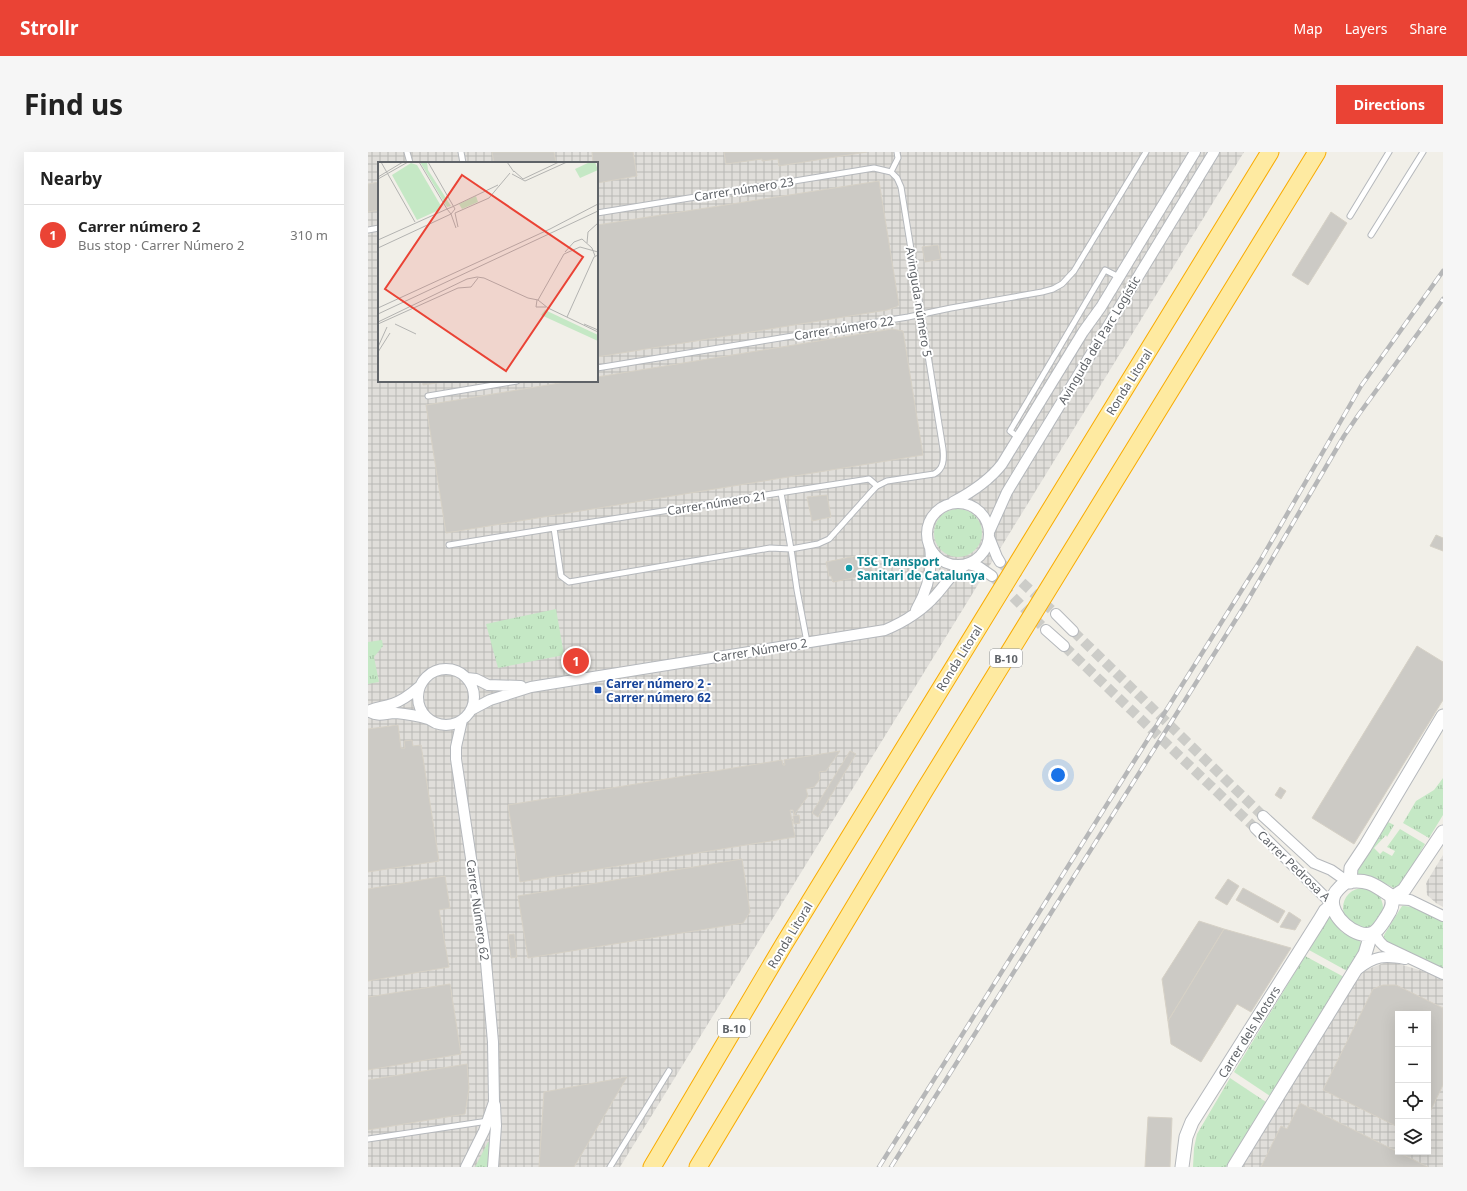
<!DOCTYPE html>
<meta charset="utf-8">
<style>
body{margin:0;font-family:"Noto Sans",sans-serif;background:#f6f6f6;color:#222}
.controls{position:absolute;right:12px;bottom:12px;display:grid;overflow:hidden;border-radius:0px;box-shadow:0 4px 16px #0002}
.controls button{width:36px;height:36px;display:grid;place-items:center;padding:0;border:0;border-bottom:1px solid #e0e0e0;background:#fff;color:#222;font:20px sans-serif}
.you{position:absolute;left:690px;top:623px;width:14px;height:14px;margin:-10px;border:3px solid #fff;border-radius:50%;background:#1a73e8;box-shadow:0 0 0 6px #1a73e833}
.badge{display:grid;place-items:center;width:26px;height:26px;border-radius:50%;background:#ea4335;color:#fff;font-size:13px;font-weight:700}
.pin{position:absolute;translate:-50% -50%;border:2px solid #fff;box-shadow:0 1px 4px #0006}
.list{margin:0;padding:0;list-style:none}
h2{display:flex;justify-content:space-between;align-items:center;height:52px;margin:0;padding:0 16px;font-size:17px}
h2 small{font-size:13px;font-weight:400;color:#767676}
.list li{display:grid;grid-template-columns:26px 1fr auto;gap:12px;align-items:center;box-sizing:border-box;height:60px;padding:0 16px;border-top:1px solid #e0e0e0}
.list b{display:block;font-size:15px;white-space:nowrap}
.list p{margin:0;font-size:13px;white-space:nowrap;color:#767676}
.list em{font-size:13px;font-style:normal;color:#767676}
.icon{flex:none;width:22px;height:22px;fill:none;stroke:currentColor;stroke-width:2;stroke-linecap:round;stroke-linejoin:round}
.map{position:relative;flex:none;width:1075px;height:1015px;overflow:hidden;border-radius:0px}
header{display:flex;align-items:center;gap:24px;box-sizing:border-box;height:56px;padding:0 20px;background:#ea4335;color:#fff}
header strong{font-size:19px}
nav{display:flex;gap:22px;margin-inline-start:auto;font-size:14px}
.intro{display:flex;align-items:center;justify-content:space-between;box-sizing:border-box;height:96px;padding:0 24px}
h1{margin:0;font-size:28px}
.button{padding:10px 18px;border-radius:0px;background:#ea4335;color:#fff;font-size:14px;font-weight:700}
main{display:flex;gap:24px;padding:0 24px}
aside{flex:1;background:#fff;border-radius:0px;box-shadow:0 4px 16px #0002}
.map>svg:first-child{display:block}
.industrial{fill:url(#industrial-grid);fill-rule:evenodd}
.grass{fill:url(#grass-tufts)}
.building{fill:#cccac5;stroke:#d6d1c6}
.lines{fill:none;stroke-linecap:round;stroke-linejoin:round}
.minor-tunnel{stroke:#ccccc8;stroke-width:10;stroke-dasharray:10 5;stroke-linecap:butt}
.service-casing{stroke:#b5b8bc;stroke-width:7}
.minor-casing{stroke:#b5b8bc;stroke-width:12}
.tertiary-casing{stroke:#b5b8bc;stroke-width:15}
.trunk-casing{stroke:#f9ab00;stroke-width:19}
.service{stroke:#fff;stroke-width:5}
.minor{stroke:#fff;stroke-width:10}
.tertiary{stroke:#fff;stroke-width:13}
.trunk{stroke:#feeaa1;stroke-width:17}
.rail-casing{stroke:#b6b7b8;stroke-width:4.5}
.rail{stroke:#fff;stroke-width:3;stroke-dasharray:9;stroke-linecap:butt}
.culture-dot{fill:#0f9aa8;stroke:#fff;stroke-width:1.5}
.transit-dot{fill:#1a4fb4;stroke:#fff;stroke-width:1.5}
.labels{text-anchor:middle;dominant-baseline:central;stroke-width:4;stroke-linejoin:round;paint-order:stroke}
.shield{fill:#fff;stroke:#8f9295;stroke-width:1}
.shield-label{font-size:11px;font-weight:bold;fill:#5f6368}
.street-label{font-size:12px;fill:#5f6368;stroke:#fff}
.culture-label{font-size:12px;font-weight:bold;fill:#0d838f;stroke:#fff;text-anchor:start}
.transit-label{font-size:12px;font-weight:bold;fill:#164399;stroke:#fff;text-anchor:start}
.inset-road{fill:none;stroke:#b3b3b1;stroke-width:1}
.view{fill:#ea4335;fill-opacity:0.15;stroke:#ea4335;stroke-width:2}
.inset-edge{fill:none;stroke:#5f6368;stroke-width:2}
</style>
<header>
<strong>Strollr</strong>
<nav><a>Map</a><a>Layers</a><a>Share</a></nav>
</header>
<div class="intro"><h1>Find us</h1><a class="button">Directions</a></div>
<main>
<aside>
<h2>Nearby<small></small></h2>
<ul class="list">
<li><span class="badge">1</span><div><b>Carrer número 2</b><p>Bus stop · Carrer Número 2</p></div><em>310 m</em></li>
</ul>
</aside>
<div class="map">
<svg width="1075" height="1015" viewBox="0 0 1075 1015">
<defs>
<pattern id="industrial-grid" width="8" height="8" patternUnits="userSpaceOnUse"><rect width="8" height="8" fill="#e0deda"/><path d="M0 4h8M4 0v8" fill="none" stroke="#b9b8b5"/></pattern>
<pattern id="grass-tufts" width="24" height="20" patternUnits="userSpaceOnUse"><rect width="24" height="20" fill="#c5e8c5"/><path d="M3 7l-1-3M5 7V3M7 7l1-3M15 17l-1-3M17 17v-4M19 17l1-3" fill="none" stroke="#a3c0a4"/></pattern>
</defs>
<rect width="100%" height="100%" fill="#f1efe8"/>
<path class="industrial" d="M0,0H876L252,1015H0ZM11,11H229V229H11Z
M1075,703V755L1068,751L1059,743L1058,731Z
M1021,809L1075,825V1015H869L995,819ZM1030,862H1060V1000H1030Z"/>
<path class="grass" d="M566 381a24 24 0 1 1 48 0a24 24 0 1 1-48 0Z
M188,457L196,503L130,516L118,472Z
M14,488L15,494L6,505L11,530L0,532V490Z
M1075,626V663L1061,686L1035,671L1048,649L1066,638Z
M1020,670L1026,673L1019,685L1018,683L1006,696L1012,702L1015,699L1024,704L1027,699L1019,695L1032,677L1057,692L1040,722L1029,736H1026L1004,725L990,724L988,722Z
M975 756a20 20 0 1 1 40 0a20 20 0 1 1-40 0Z
M1034,754C1048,753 1063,763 1075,769V817L1019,790L1016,787V783Z
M960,766H964C967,771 970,776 974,780C981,785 994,785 994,795L979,819L941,798Z
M937,804L976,825L902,944L866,920Z
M862,926L898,950L858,1015H825L826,996L829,982Z
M120,990H122L120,1015H107Z"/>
<path class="building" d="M124,0H186L188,11H126Z
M224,0H265L269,24L229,31V11H225Z
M356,0H499L411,14L410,7L394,9V7L358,12Z
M511,29L531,153L528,155L519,158L229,205V73Z
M11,30V58L0,60V32Z
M963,60L979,71L940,133L924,123Z
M570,93L573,107L557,110L554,95Z
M524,177L535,179L555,303L78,381L58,253L204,229H229V225Z
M54,229H82L55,233Z
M459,343L463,365L444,369L439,345Z
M1068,383L1075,386V399L1062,394Z
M498,402L500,410H502L505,422L465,430L463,424H461L458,410Z
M1049,494L1075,510V548L986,692L944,666Z
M30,573L33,596H37L36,589L44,588L45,594L53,593L71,709L0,720V577Z
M472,599L458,619L451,620L452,627L446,635L438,637L440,644L426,663L425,658H422L427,685L152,730L140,653L414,608L415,613H417L416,608Z
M482,599L488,602L450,665L444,661Z
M912,635L918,639L913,647L907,643Z
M431,663L432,671L426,672L425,664Z
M374,707L382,760L375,771L160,806L150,744Z
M77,724L82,756L71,758L81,815L0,829V737Z
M860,727L871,734L859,753L847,746Z
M875,736L917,759L910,771L868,748Z
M921,760L933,768L927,778L912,775Z
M831,769L856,777L800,869L794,827Z
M856,777L923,796L883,860L869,852L833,910L803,892L800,869Z
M146,782L149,805L143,806L140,783Z
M82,832L93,902L0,918V845Z
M1015,833H1028L1075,856V933L1060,964V862H1030V975L955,938L1005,837Z
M99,912L101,936L97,962L0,978V928Z
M259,925L206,1015H171L176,940Z
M932,951L1060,1015H893L913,974L919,977Z
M780,965L804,966L802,1015H777Z"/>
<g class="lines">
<path class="minor-tunnel" d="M632,410L688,462
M624,424L678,478
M705,479L895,664
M696,494L887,676"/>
<g class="service-casing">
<path id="service" d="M39,0L42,11
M93,0L95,11
M229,61L506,16L523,20
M982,64L1021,0
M0,78L11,76
M1003,83L1055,0
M229,216L540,165L583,156L674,140L685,137L694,132L706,119L778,0
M60,244L149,229
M651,286L642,279L737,118L751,125
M186,376L501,327L509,334
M81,393L186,376L193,424L201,430L402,396L423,397L413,341
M439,490L429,438L423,397L450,392L461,387L505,338L509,334L519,329L566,322C576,317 576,307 575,297L533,35L529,26L523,20L530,6L529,0
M0,987L120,969
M242,1015L301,919"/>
</g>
<g class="minor-casing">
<path id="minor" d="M585,350C604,340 621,329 634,312L715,180L733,155L827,0
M559 382a31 31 0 1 1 62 0a31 31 0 1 1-62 0Z
M622,378L639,340L846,0
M621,385L629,405L632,410
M600,412L611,415L624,424
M548,458C559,439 565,417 562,395
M688,462L705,479
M678,478L696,494
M50 545a28 28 0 1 1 56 0a28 28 0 1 1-56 0Z
M99,526L108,527L120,533L153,534
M103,558L122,548L163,535L517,478C536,470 554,459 568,443C578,432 585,419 598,413
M0,559C12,566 16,561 28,561C39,562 50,564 60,567
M0,559C8,555 15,555 24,552C34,549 43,542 51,535
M94,568L88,595V607L117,799L125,890L126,950L116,979L98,1015
M895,664L946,711L963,718L980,730
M887,676L964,752
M1024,747L1042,748L1075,764
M1006,781L1012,790L1016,794L1075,822
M990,817C1007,804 1016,803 1037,807
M125,1015L128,974L127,953"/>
</g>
<g class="tertiary-casing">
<path id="tertiary" d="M978,730C999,726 1007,733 1023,744C1026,752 1023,758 1019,764C1015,770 1011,778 1005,781C989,789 960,763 965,746C966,740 973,734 978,730Z
M982,730L983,716L997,695L1075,564
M1024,746L1036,738L1075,680
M814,1015L818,985L824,970L951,769L957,759L964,753
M866,1015L997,802L1003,782"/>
</g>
<g class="trunk-casing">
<path id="trunk" d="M284,1015L416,792L902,0
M330,1015L556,639L949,0"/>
</g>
<use href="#service" class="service"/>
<use href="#minor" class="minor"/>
<use href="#tertiary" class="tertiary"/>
<use href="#trunk" class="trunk"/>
<g class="rail-casing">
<path id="rail" d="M511,1015L892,409L993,234L1075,119
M523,1015L877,453L976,284L991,262L1075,147"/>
</g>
<use href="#rail" class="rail"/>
</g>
<circle class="culture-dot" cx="481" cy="416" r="4"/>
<rect class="transit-dot" x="226" y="534" width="8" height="8" rx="2"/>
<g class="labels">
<g class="shield">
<rect x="622" y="497" width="32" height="18" rx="3"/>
<rect x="350" y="867" width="32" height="18" rx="3"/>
</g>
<g class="shield-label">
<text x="638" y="506">B-10</text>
<text x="366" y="876">B-10</text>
</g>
<g class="street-label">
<text transform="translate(376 37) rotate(-9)">Carrer número 23</text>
<text transform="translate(551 150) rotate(81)">Avinguda número 5</text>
<text transform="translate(476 176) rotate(-9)">Carrer número 22</text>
<text transform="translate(731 188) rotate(-59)">Avinguda del Parc Logístic</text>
<text transform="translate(761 230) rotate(-58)">Ronda Litoral</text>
<text transform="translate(349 351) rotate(-9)">Carrer número 21</text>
<text transform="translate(392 498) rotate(-9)">Carrer Número 2</text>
<text transform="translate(591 506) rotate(-58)">Ronda Litoral</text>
<text transform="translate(926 714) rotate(44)">Carrer Pedrosa A</text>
<text transform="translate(110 758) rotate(82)">Carrer Número 62</text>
<text transform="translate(422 783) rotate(-59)">Ronda Litoral</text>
<text transform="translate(881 880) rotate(-58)">Carrer dels Motors</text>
</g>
<g class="culture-label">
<text x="489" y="409">TSC Transport<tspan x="489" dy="14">Sanitari de Catalunya</tspan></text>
</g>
<g class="transit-label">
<text x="238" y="531">Carrer número 2 -<tspan x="238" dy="14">Carrer número 62</tspan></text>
</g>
</g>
<g transform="translate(10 10)">
<rect width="220" height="220" fill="#f1efe8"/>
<path d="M42,0H49L50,8L73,44L69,45ZM33,1L39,3L63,44L61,48L39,58L14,13ZM98,34L100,40L84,47L81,42ZM167,148L220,173V179L163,153Z" fill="#c5e8c5"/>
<path d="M212,0H217L220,8L202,16L197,7Z" fill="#c5e8c5"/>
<path class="inset-road" d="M3,0L37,60M41,0L69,47M50,0L77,47L73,52L69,47L74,45M129,0L136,10M136,9L145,17L181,0M134,12L147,19L189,0M0,15L25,0M0,17L30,0M74,45L120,23M77,51L111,36L132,11M77,51L80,65M73,52L78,66M0,78L69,47M209,81L210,70L220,61M0,86L73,52M187,90L196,80L204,77L214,86L217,94M159,138L158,145H168M160,138L186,92L202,85L220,90M160,138L170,146L220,170M0,146L172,67L220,42M0,152L220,49M189,155L216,95L220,93M0,160L89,117L99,115L106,116L150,136L160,138M0,162L80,126L93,125L100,116M17,162L38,172M206,162L220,168M0,185L9,165M0,190L12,171"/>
<path class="view" d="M84,13L205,95L128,209L7,127Z"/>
<rect width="220" height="220" class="inset-edge"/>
</g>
</svg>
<div class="controls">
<button>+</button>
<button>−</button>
<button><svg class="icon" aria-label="locate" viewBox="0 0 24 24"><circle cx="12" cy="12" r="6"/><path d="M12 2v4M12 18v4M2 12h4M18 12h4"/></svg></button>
<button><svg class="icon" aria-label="layers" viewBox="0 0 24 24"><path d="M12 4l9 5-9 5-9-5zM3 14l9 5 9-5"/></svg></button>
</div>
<div class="you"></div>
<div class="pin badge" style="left:208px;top:509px">1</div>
</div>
</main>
